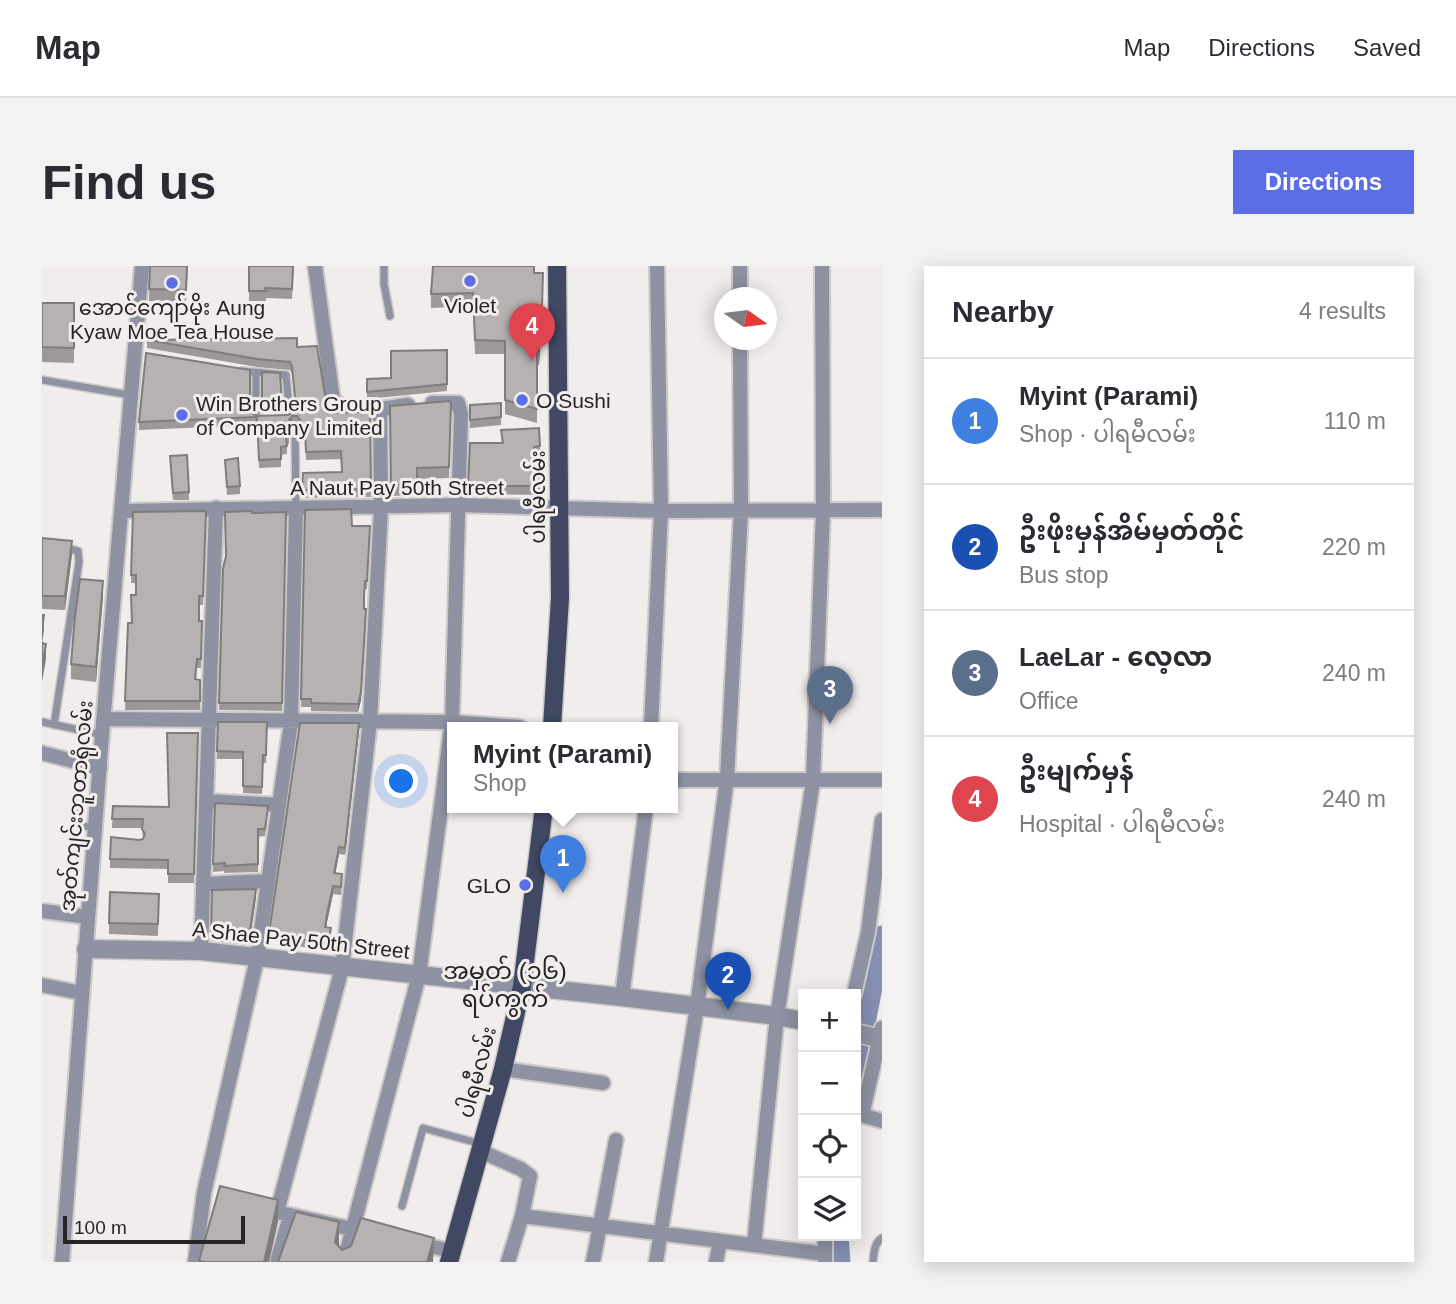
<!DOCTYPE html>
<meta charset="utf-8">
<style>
body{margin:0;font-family:Helvetica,"Noto Sans Myanmar",sans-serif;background:#f2f2f3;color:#2b2b33}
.controls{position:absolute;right:21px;bottom:21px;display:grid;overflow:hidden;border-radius:0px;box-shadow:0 4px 18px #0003}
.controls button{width:63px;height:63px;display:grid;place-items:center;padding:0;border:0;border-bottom:2px solid #e1e1e2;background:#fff;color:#2b2b33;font:35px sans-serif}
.compass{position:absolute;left:672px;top:21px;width:63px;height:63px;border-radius:50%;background:#fff;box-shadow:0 4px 18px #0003;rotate:104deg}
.scale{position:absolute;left:21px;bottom:18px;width:182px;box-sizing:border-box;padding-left:7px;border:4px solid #262524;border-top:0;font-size:19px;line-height:24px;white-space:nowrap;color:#262524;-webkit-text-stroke:5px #f1edec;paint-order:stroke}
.you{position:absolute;left:360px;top:516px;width:24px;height:24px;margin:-18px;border:5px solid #fff;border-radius:50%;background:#1a73e8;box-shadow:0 0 0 10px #1a73e833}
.badge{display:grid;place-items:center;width:46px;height:46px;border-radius:50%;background:#5b6ee5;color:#fff;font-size:23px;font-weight:700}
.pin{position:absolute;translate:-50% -58px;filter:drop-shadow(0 2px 4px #0008)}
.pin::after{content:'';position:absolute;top:37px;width:24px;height:21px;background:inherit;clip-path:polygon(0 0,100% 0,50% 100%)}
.popup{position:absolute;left:405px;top:456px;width:231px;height:91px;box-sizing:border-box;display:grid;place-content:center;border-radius:0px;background:#fff;filter:drop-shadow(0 2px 5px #0005);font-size:23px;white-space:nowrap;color:#7c7c81}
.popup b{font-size:26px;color:#2b2b33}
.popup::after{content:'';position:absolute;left:50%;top:100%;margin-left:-14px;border:14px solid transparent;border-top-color:#fff}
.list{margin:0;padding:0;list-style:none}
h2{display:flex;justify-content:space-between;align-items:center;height:91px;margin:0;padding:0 28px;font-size:30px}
h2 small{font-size:23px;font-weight:400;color:#7c7c81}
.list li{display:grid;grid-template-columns:46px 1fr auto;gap:21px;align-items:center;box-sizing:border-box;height:126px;padding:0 28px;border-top:2px solid #e1e1e2}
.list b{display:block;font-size:26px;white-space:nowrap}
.list p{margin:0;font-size:23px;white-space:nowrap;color:#7c7c81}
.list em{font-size:23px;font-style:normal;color:#7c7c81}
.icon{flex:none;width:38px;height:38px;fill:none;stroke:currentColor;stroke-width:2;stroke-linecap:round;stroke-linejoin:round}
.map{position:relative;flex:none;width:840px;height:996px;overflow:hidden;border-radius:0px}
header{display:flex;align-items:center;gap:42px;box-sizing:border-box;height:98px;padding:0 35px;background:#fff;border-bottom:2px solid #e1e1e2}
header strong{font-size:33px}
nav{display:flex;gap:38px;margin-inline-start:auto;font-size:24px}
.intro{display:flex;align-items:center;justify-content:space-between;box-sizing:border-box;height:168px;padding:0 42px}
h1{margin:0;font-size:49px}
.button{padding:18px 32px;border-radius:0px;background:#5b6ee5;color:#fff;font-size:24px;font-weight:700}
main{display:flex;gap:42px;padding:0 42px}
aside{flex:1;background:#fff;border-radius:0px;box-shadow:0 4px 18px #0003}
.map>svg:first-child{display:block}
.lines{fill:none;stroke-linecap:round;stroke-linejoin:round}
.river{stroke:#858fb2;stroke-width:21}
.service-casing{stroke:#ccc9c8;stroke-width:10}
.minor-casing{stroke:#ccc9c8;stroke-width:18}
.tertiary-casing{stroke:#ccc9c8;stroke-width:21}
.primary-casing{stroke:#ccc9c8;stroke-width:21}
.service{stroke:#8e92a2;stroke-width:7}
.minor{stroke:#8e92a2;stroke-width:14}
.tertiary{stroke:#8e92a2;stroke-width:18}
.primary{stroke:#414863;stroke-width:18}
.wall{fill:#9d9998}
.shaded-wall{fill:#7f7d7c}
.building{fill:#b6b2b1;stroke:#7f7d7c;stroke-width:2}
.poi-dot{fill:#5b6ee5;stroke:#f1edec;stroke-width:2.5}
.labels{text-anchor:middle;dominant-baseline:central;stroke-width:6;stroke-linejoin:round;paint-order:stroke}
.poi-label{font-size:21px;fill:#262524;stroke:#f1edec}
.street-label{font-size:21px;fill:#262524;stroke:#f1edec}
.quarter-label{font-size:24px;fill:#262524;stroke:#f1edec}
</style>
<header>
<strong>Map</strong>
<nav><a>Map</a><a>Directions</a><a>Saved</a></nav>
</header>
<div class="intro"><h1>Find us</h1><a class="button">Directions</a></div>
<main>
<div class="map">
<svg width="840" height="996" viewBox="0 0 840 996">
<rect width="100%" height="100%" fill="#f1edec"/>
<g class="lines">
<path class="river" d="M814,803L840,670
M796,970L798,996"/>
<g class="service-casing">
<path id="service" d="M342,0V18L348,50
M200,105L244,109L247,141L246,151L240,152
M214,107V152L221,153
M0,114L88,129
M253,164L254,242
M0,456L60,469
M12,459L37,296L36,285L21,281
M34,548L37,559L53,562
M360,940L381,862L439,878
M831,996C832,987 832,977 840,972"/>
</g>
<g class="minor-casing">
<path id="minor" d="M273,0L291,134C312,151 341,142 366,139
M698,0V32
M80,245L416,239L619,245L840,244
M62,453L410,456L478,461
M609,461L619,245L615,0
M0,487L58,502
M631,514H840
M164,535L237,539
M161,618L226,615
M0,645L46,651
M159,685L174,242
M0,719L39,727
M812,728L826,666L840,554
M580,731L604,541
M840,762L821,845L823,850L840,855
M461,803L561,817
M438,885L479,903L488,910L480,950L466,996
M226,944L319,965
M235,946L300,702L328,455L339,241L338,142
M480,950L783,988
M373,977L410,985
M712,979L735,750L771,515L781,244L780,0
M20,996L60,469L100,0
M153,996L162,927L215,692L249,456L254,242
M235,996L248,950
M302,996L377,709L410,456L419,148L416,137H390
M551,996L574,874
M614,996L655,741L685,512L699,245L698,74
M674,996L678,975
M783,996V970"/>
</g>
<g class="tertiary-casing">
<path id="tertiary" d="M44,683L159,685L580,731L735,750L761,755
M814,767L840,773"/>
</g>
<g class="primary-casing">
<path id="primary" d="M510,461L518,332L515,0
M407,996L461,803L480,720L502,541"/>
</g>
<use href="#service" class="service"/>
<use href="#minor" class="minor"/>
<use href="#tertiary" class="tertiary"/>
<use href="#primary" class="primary"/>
</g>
<path class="wall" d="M108,0H146L144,36L107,35Z
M207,0H252L250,33L224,32V35H207Z
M493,0V7H501L500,55L497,99H495V157L463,148V88H433L431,40L389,42V28Z
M0,37H32V97L0,96Z
M105,74L255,81L286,147L328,146L329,231L260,232V224L300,206L299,193L264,194L263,173L259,174V163L255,158H250L247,162V178L245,179V188L239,189V201L217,202L215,159L97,164V156L208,145L214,150L246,149L251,146L253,136L250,108L248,104L215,101L105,82Z
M405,84V125L325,133V113L349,112Z
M220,106L240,137V145L220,146Z
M459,137V159L428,162V139Z
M348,140L409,149L407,212L375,213V229L349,230Z
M459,164L498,180V189H492L493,204L501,220V229L426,228L428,177H460Z
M183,194L198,220V228L185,229Z
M128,198L147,226V234H131Z
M263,244L310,260H328L325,323H323L322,338L324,351L319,434L316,446L269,445V441H259Z
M164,245L161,339H157V355H160L159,402H155L154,414H158V444H83L86,357H90L94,329V317H89L91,246Z
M244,246L240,445L177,444L181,303L210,247Z
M0,272L30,288L23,344L0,343Z
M61,330L54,416L29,413V398Z
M176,456H225L224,497H221L220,528L201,527V493H175Z
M317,465L303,589L297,588L293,607L300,616L299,629L291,628L285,656L284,661L289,669L286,685L255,680V678L227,674V667Z
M156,467L152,617H126V603L68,602V593L101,573L100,562H70L71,540L126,541Z
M173,537L226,548L223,570L216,571V606L182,607V605L171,606Z
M170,624L214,631L207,679L169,675Z
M117,628L116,670L67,668V657Z"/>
<path class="shaded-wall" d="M500,41V55L497,99V85Z
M250,150V158L247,162V154Z
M263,165V173L259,174V166Z
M30,275V288L23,344V330Z
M61,315V330L54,416V401Z
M2,349V364L0,378V364Z
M324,351L319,434L316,446V438Z
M4,378V393L0,416V401Z
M317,457V465L303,589V582Z
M297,581V588L292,615V607Z
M291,620V628L285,656L283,668L285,648Z
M214,623V631L207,679V671Z
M236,934V956L227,996H222Z
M297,956V978L293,996V976Z
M392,972L391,996H385Z"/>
<path class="building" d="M108,0H145L144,24L107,23Z
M207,0H251L250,23L223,22L224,25H207Z
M391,0H492V7H501L500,41L497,85H495V143L463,134V75L433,74L431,27L389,28Z
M0,37H32V82L0,81Z
M255,72V81L275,80L286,147L328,146L329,223L260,224L261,207L300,206L299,185L264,186L263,165L259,166V155L255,150H250L247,154V170L244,171L245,180L239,181V193L217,194L215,151L97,156L104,87L208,104V145L214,150L246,149L251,146L253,132L250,100L248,96L215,93L105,74Z
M405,84V118L325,126V113L349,112V85Z
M220,106L238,107L240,137L220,138Z
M408,135L409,138L407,201L375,202V218L349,219L348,140Z
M459,137V151L428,154V139Z
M497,162L498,180L492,181L493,204H500L501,220H426L428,177H461L459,164Z
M145,189L147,226L131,227L128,190Z
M196,192L198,220L185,221L183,194Z
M309,243L310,260H328L325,315H323L322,330V343H324L319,426L316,438L269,437V433H259L263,244Z
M164,245L161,330H157V355H160L159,393H155L153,413L158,414V435H83L86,357H90L89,329H94V309H89L91,246Z
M210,245V247L244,246L240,437H177L181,303L184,290L183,246Z
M0,272L30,275L23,330H0Z
M38,313L61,315L54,401L29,398L33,350Z
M0,349H2L0,364Z
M0,377L4,378L0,401Z
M176,456H225L224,489H221L220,521L201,520V486L175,485Z
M258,457H317L303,582L297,581L292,607L300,608L299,621L291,620L285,648L283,661L289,662L286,677L255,673L256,671L227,667Z
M125,467H156L152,608H126V594L68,593L69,571L97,574L101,573L103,568L100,563L101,553H70L71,540L127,541Z
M173,537L226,540L223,563H216V598L182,600L183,597L171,598Z
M214,623L207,671L169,667L170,624Z
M68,626L117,628L116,658L67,657Z
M178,920L236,934L222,996H163L157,995Z
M254,946L297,956L293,976L300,984L309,980L319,952L392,972L385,996H236Z"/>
<g class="poi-dot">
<circle cx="428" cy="15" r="7"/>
<circle cx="130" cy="17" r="7"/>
<circle cx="480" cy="134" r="7"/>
<circle cx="140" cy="149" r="7"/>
<circle cx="483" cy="619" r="7"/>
</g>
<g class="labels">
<g class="poi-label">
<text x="428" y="39">Violet</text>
<text x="130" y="41">အောင်ကျော်မိုး Aung<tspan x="130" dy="24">Kyaw Moe Tea House</tspan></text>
<text x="494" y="134" text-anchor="start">O Sushi</text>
<text x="154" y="137" text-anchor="start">Win Brothers Group<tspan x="154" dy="24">of Company Limited</tspan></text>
<text x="469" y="619" text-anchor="end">GLO</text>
</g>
<g class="street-label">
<text x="355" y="221">A Naut Pay 50th Street</text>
<text transform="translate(495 231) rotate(-90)">ပါရမီလမ်း</text>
<text transform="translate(34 540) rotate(-85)">အုတ်ကျင်းဘူတာရုံလမ်း</text>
<text transform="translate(259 674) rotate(6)">A Shae Pay 50th Street</text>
<text transform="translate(435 806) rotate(-75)">ပါရမီလမ်း</text>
</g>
<g class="quarter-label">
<text x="463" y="704">အမှတ် (၁၆)<tspan x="463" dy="28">ရပ်ကွက်</tspan></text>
</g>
</g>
</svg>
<div class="controls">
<button>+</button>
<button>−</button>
<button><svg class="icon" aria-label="locate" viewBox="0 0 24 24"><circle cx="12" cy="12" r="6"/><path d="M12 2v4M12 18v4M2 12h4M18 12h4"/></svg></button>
<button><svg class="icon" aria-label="layers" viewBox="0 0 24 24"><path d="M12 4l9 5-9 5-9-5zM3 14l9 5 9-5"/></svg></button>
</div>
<svg class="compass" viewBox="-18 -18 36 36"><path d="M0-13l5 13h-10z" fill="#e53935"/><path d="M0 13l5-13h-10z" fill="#7c7c81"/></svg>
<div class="scale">100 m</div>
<div class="you"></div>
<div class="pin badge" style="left:521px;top:627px;background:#3f7fe0">1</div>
<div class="popup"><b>Myint (Parami)</b>Shop</div>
<div class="pin badge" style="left:686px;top:744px;background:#1a4fb4">2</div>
<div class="pin badge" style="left:788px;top:458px;background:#5c6f8a">3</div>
<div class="pin badge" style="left:490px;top:95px;background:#e0444e">4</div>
</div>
<aside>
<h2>Nearby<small>4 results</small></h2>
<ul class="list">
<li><span class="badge" style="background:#3f7fe0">1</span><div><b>Myint (Parami)</b><p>Shop · ပါရမီလမ်း</p></div><em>110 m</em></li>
<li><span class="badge" style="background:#1a4fb4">2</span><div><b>ဦးဖိုးမှန်အိမ်မှတ်တိုင်</b><p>Bus stop</p></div><em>220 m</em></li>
<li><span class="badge" style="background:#5c6f8a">3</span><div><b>LaeLar - လေ့လာ</b><p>Office</p></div><em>240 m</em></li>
<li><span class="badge" style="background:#e0444e">4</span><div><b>ဦးမျက်မှန်</b><p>Hospital · ပါရမီလမ်း</p></div><em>240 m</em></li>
</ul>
</aside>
</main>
